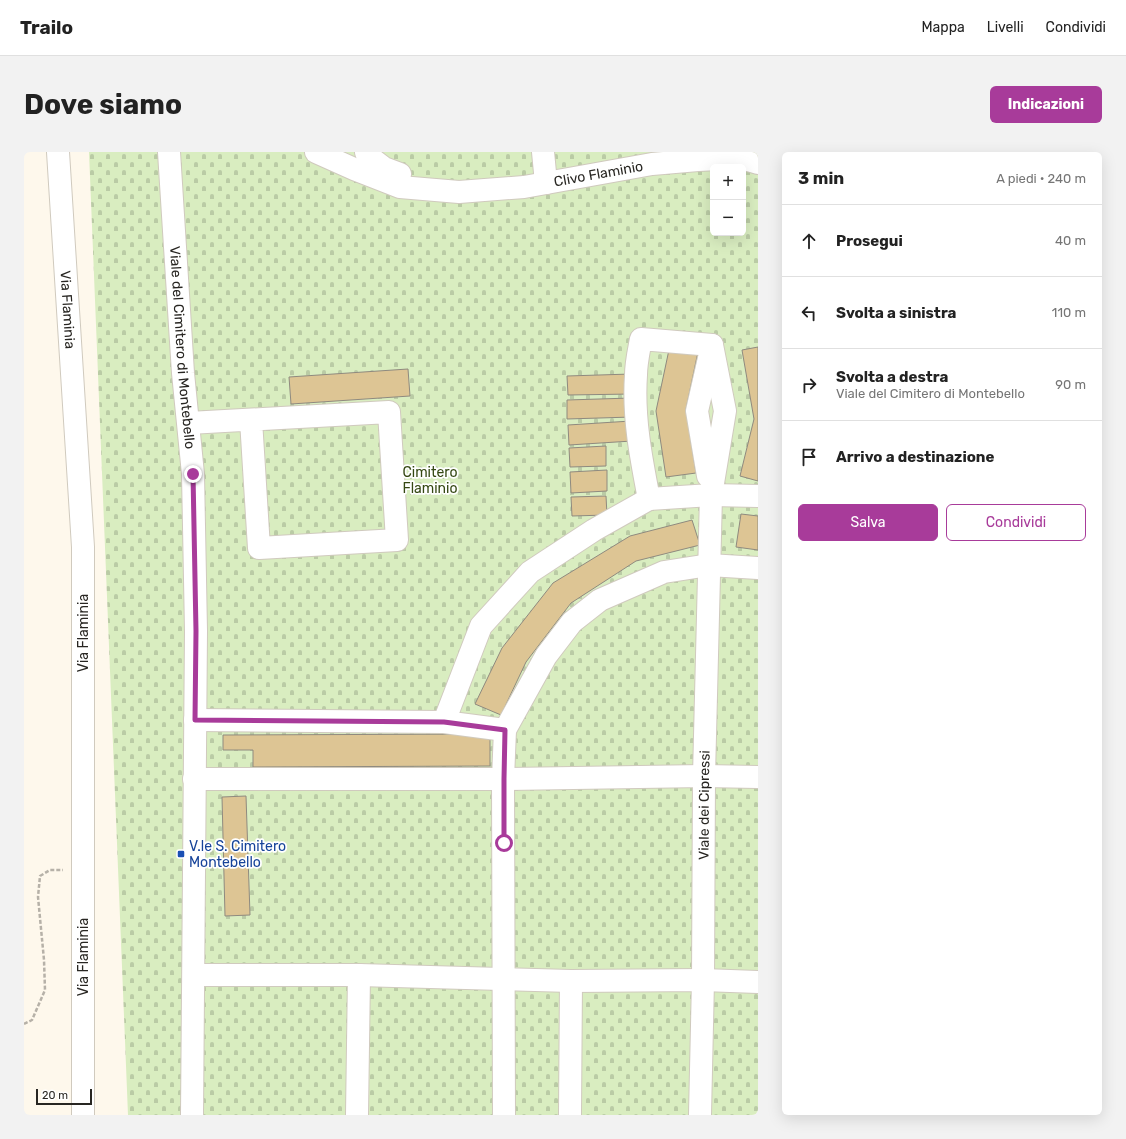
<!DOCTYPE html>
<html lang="it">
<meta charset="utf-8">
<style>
body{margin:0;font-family:Rubik,sans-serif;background:#f2f2f2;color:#222}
.controls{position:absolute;right:12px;top:12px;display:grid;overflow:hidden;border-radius:6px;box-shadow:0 4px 16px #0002}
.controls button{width:36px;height:36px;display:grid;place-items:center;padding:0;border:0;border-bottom:1px solid #e0e0e0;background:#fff;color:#222;font:20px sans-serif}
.scale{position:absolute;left:12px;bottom:10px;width:56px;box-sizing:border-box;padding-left:4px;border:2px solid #282622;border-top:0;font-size:11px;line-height:14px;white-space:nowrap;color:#282622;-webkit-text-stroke:3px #fff;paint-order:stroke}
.stop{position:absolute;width:12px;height:12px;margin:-9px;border:3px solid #a83b9a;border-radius:50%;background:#fff}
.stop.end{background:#a83b9a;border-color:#fff;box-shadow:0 1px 4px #0008}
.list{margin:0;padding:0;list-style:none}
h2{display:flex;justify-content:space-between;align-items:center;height:52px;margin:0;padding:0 16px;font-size:17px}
h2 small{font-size:13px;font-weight:400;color:#767676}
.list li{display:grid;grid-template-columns:26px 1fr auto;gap:12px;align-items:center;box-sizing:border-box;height:72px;padding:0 16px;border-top:1px solid #e0e0e0}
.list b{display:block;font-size:15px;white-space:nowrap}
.list p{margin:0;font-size:13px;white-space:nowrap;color:#767676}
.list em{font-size:13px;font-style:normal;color:#767676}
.actions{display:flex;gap:8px;padding:12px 16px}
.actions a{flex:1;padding:9px 0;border:1px solid #a83b9a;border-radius:6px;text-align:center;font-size:14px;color:#a83b9a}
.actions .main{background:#a83b9a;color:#fff}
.icon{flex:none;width:22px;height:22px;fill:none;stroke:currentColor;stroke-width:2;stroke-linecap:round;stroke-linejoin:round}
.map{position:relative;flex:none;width:734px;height:963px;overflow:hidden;border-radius:6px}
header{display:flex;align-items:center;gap:24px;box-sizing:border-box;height:56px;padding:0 20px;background:#fff;border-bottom:1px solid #e0e0e0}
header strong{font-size:19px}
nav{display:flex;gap:22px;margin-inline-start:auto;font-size:14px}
.intro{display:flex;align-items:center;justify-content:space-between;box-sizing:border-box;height:96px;padding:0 24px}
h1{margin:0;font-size:28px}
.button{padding:10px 18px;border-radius:6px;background:#a83b9a;color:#fff;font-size:14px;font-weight:700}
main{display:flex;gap:24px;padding:0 24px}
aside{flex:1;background:#fff;border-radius:6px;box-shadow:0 4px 16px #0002}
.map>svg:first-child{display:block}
.cemetery{fill:url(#cemetery-stones);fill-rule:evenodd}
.building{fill:#ddc594;stroke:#8f8a7f}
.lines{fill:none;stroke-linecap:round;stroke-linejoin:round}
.minor-casing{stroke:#d0cabe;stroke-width:24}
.path{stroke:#b6b1a8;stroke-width:2.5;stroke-dasharray:4 2;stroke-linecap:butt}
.minor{stroke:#fff;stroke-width:22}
.route{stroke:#a83b9a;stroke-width:5}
.transit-dot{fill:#1a4fb4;stroke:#fff;stroke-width:1.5}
.labels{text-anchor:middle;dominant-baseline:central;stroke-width:3.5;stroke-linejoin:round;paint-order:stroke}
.street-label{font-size:14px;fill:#282622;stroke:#fff}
.park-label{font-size:14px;fill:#354813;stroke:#fff}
.transit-label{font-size:14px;fill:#164399;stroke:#fff;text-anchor:start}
</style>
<header>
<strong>Trailo</strong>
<nav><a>Mappa</a><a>Livelli</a><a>Condividi</a></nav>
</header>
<div class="intro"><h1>Dove siamo</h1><a class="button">Indicazioni</a></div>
<main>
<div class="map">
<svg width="734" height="963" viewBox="0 0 734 963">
<defs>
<pattern id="cemetery-stones" width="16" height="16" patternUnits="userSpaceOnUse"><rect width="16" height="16" fill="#d9edc0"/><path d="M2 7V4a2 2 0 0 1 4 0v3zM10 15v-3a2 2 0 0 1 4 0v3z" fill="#bacba5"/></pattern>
</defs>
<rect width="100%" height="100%" fill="#fef8ec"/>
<path class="cemetery" d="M65,0H734V963H104ZM689,15H719V81H689Z"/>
<path class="building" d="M646,193L674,200L662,257L672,321L642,325L632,259Z
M734,195V329L716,324L730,267L718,198Z
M384,217L386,244L267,252L265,225Z
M607,222L608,242L544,243L543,224Z
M607,246L608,265L543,267V248Z
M607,269L608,289L545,293L544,273Z
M582,294V314L546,315L545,296Z
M583,318V339L547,341L546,320Z
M582,344L583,363L548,364L547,345Z
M717,362L734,364V398L712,395Z
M668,368L676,393L612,409L547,451L502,510L477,563L451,552L478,496L529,431L606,384Z
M466,582V614L229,615V598H199V583Z
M222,644L226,763L201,764L198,645Z"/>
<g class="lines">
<g class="minor-casing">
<g id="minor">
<path id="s1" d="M34,0L59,395V963"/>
<path id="s2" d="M145,0L159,221L169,322L172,479L168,963"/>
<path id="s3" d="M292,0L330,17L376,35L435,40L500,35L628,12L674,8L717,6L734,11"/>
<path d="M342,0L343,3L360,16L376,22"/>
<path d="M519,0L522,31"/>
<path d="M165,271L365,260L373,388L235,396L227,268"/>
<path d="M684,324L673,259L688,193L617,187C615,198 612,211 612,223C609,265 617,306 625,347L687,343L734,344"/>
<path d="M171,568L420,570"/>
<path d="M481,578L420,570L457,474L506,420L570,378L625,347"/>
<path d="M170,627H479L680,624L734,625"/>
<path d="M170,823H335L547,829L679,828L734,830"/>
<path d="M333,963L335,823"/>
<path d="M480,963L479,627L481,578L522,504L548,470L576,448L640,420L685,413L734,416"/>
<path d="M546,963L547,829"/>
<path id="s4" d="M676,963L679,828L680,624L687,343L701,259L688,193"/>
</g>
</g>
<path class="path" d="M0,872L8,868L21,838L20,808L14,745L16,724L26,718H39"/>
<use href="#minor" class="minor"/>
</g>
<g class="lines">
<path class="route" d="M169,322L172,479L171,568L420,570L481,578L480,627V691"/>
</g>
<rect class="transit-dot" x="153" y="698" width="8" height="8" rx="2"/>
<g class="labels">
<g class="street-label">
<text stroke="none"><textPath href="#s3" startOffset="291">Clivo Flaminio</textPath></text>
<text stroke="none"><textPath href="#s1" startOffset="158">Via Flaminia</textPath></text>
<text stroke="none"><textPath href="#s2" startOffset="196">Viale del Cimitero di Montebello</textPath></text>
<text transform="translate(59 481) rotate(-90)">Via Flaminia</text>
<text stroke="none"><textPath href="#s4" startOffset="310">Viale dei Cipressi</textPath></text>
<text transform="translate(59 805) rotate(-90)">Via Flaminia</text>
</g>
<g class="park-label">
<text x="406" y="320">Cimitero<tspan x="406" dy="16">Flaminio</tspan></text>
</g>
<g class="transit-label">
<text x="165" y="694">V.le S. Cimitero<tspan x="165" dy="16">Montebello</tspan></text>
</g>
</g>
</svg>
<div class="controls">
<button>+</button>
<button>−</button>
</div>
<div class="scale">20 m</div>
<div class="stop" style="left:480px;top:691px"></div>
<div class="stop end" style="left:169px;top:322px"></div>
</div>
<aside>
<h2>3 min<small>A piedi · 240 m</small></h2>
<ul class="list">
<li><svg class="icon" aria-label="ahead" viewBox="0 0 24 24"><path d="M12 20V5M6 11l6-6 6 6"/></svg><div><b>Prosegui</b></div><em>40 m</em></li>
<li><svg class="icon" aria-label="left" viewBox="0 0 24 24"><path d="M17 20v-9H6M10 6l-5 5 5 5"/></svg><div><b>Svolta a sinistra</b></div><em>110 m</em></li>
<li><svg class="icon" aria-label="right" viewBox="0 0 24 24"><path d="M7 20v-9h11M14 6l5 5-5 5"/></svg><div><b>Svolta a destra</b><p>Viale del Cimitero di Montebello</p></div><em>90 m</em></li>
<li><svg class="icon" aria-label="arrive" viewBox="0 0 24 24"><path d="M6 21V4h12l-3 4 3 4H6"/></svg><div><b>Arrivo a destinazione</b></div></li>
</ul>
<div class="actions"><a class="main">Salva</a><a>Condividi</a></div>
</aside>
</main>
